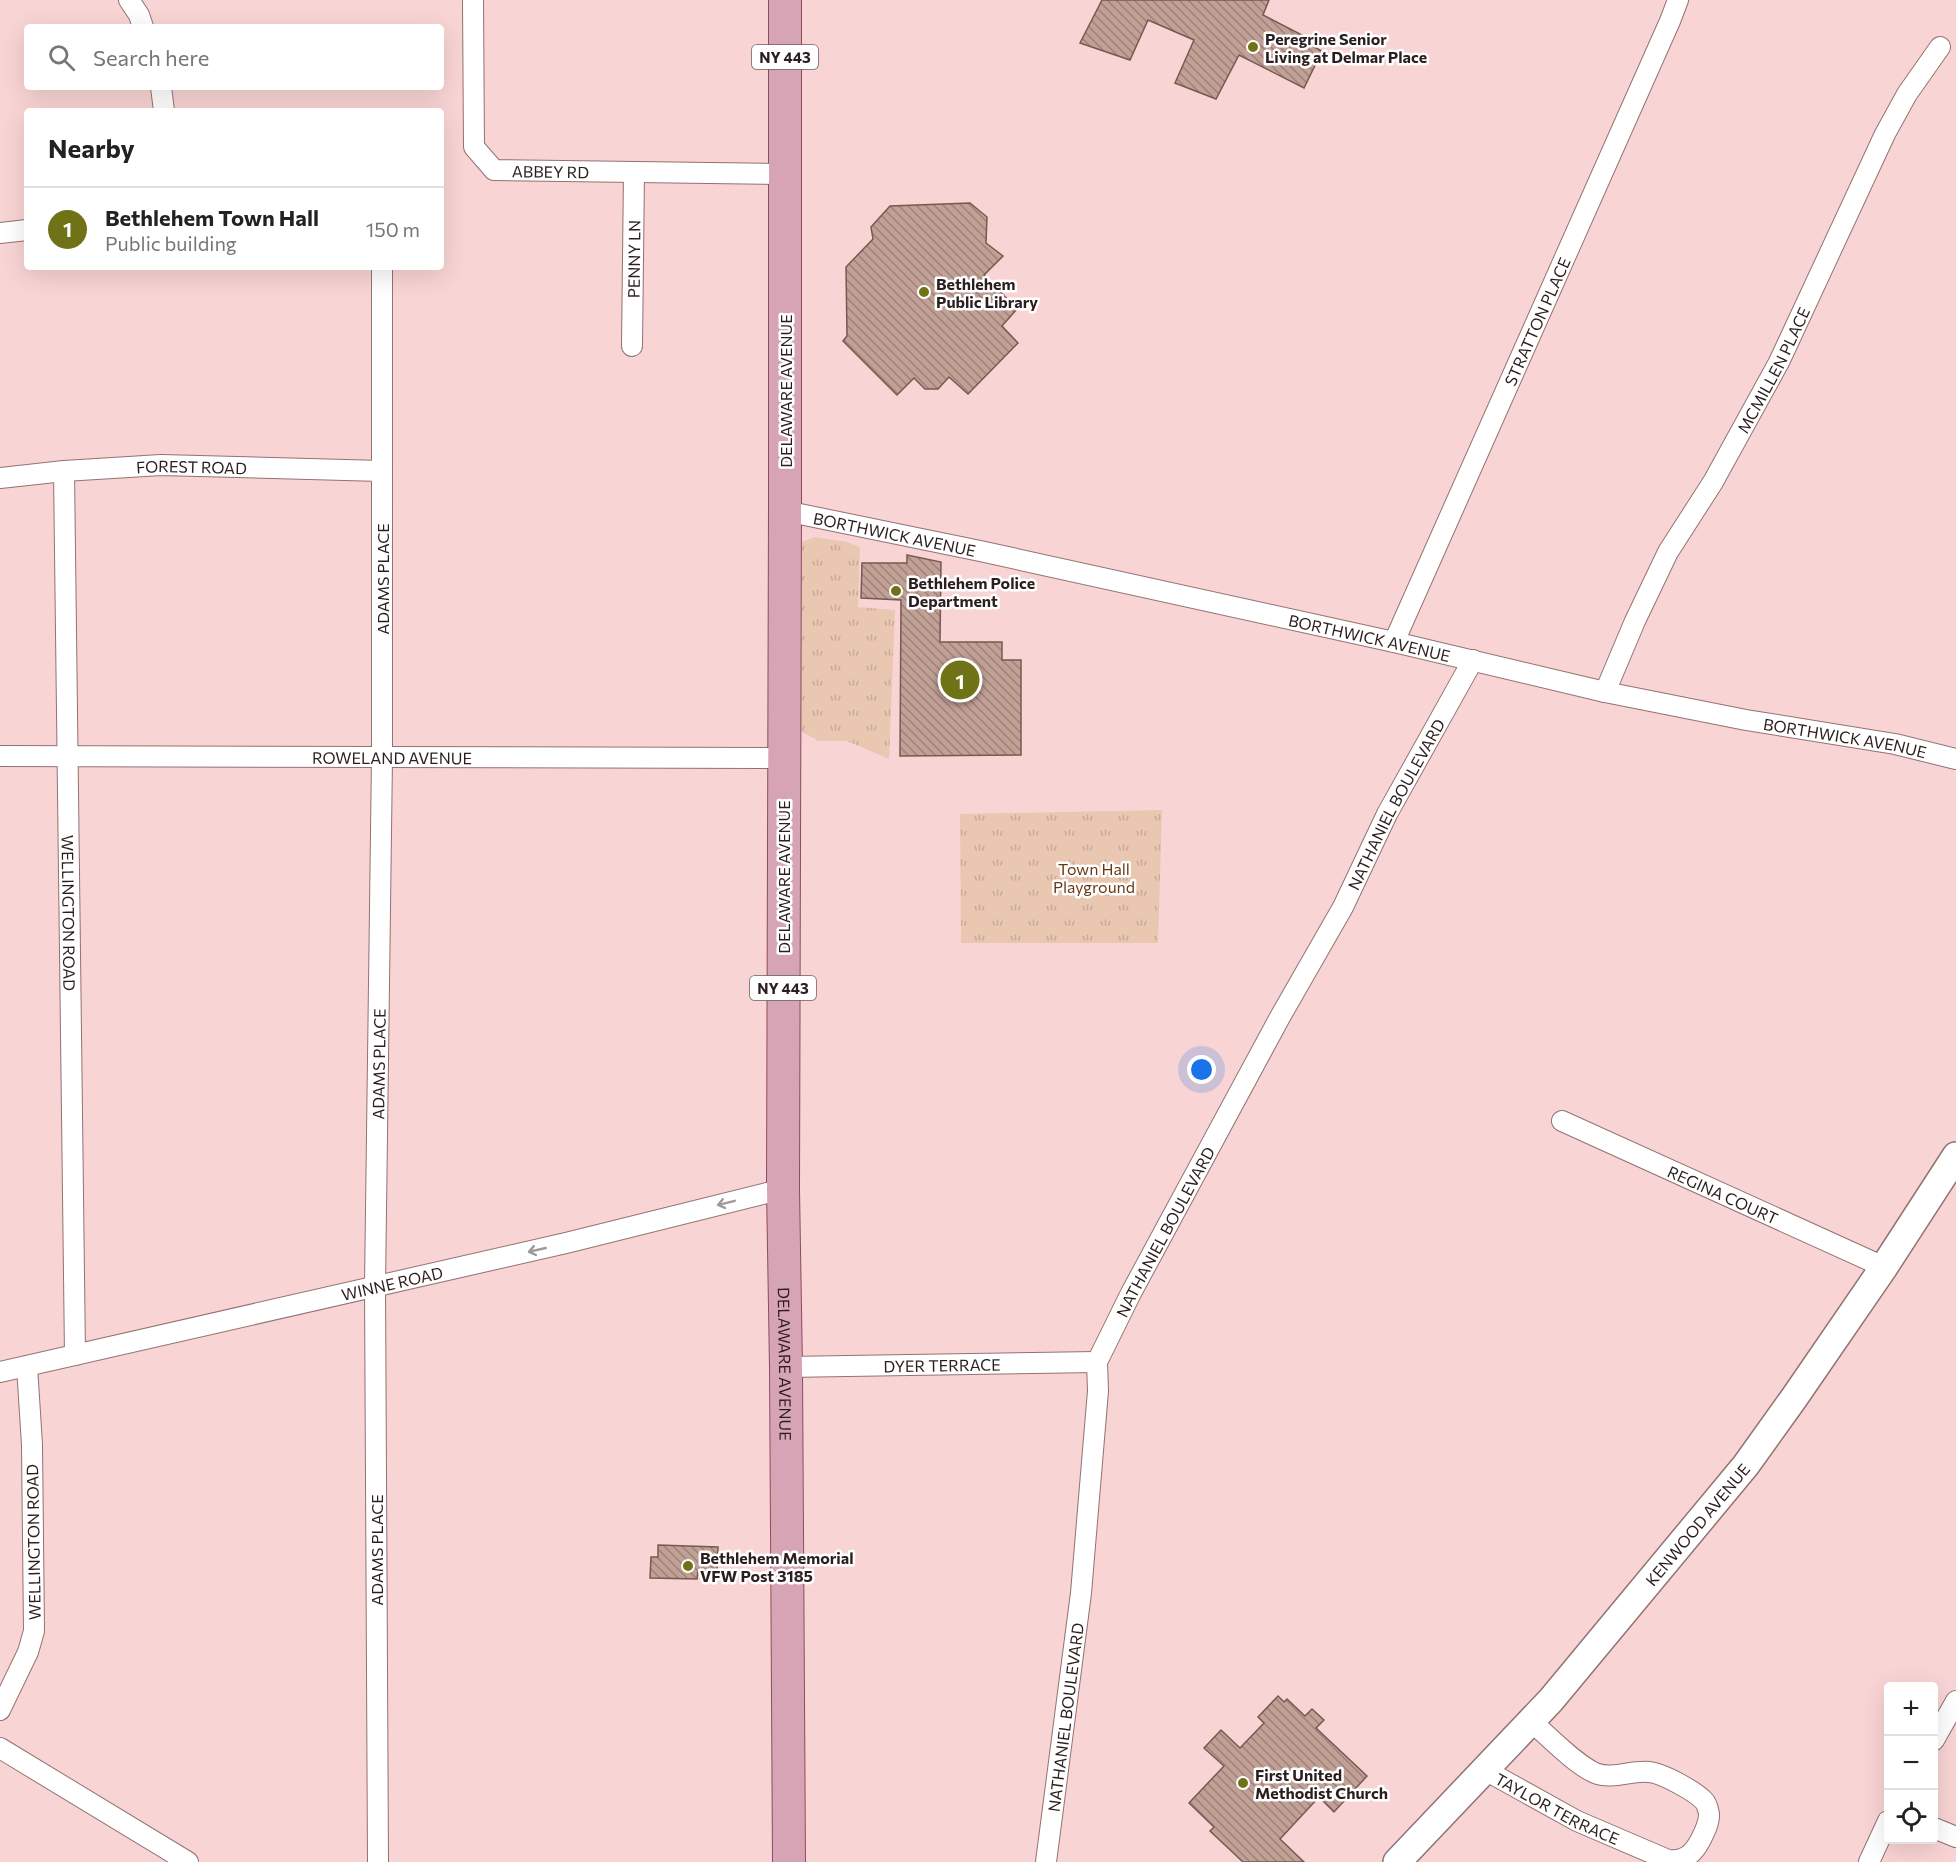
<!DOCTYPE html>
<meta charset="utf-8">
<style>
body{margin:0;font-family:Commissioner,sans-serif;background:#f6f6f6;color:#222}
.controls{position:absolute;right:18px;bottom:18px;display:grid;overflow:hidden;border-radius:6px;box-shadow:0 6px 24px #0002}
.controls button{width:54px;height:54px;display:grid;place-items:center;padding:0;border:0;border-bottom:2px solid #e0e0e0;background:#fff;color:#222;font:30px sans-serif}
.you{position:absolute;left:1202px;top:1070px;width:21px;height:21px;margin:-15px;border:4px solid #fff;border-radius:50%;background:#1a73e8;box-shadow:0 0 0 9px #1a73e833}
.badge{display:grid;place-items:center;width:39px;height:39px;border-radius:50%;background:#707217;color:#fff;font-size:20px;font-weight:700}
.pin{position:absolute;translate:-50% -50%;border:3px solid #fff;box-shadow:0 2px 6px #0006}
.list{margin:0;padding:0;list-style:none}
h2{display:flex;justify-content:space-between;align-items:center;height:78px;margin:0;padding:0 24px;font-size:26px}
h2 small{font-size:20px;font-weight:400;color:#767676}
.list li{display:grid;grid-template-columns:39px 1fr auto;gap:18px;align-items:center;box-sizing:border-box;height:84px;padding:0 24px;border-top:2px solid #e0e0e0}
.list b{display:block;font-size:22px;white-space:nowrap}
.list p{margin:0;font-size:20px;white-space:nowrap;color:#767676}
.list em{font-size:20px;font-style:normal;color:#767676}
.icon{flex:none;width:33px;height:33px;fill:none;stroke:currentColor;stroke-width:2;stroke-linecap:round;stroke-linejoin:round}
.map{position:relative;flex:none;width:1956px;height:1862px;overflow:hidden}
.search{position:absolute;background:#fff;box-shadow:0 6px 24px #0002;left:24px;top:24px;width:420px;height:66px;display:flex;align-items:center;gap:15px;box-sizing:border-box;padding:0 21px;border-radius:6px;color:#767676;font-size:22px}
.panel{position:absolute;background:#fff;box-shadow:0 6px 24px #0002;left:24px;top:108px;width:420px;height:162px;border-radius:6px}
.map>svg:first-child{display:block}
.grass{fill:url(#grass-tufts)}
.building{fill:url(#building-back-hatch);stroke:#775950;stroke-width:1.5}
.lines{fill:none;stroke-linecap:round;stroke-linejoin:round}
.street-casing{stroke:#937272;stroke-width:22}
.secondary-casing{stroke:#937272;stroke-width:30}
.primary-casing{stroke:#8a4e61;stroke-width:34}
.street{stroke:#fff;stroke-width:20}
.secondary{stroke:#fff;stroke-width:27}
.primary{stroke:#d7a4b6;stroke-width:32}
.oneway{stroke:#a09a9a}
.poi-dot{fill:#707217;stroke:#fff;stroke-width:2}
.labels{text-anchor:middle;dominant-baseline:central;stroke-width:5;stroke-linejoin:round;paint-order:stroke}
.shield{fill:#fff;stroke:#6b6262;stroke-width:1.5}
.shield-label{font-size:15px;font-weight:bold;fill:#2b1e1e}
.poi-label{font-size:16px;font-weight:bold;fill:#2b1e1e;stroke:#fff;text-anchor:start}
.street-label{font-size:16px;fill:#2b1e1e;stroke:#fff}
.park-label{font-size:16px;fill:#6a3811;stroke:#fff}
</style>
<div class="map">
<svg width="1956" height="1862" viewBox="0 0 1956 1862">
<defs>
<pattern id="grass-tufts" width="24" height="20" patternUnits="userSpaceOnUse" patternTransform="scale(1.5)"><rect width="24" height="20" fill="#e9c7b1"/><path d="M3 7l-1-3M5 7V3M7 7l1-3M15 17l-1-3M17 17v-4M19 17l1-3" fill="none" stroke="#c8aa98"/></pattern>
<pattern id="building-back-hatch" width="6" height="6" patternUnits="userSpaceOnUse" patternTransform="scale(1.5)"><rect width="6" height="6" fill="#c1a096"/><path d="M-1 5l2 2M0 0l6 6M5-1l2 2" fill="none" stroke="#9d827a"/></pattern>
</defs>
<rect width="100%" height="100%" fill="#f9d4d4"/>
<path class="grass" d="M815,537L847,542L860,547L858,607L895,610L889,759L847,741H819L798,730L797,544Z
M1162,810L1158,943H961L960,814Z"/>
<path class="building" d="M1102,0H1269L1263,15L1306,37L1304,42L1322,51L1304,88L1239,55L1216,99L1175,83L1194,40L1148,20L1130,60L1080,43Z
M970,203L987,217L986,243L1003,256L984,275L1017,309L1002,326L1018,343L968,394L949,377L938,389H925L914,378L897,395L843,341L847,336L846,267L873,239L871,227L890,206Z
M907,555L941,562L940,642H1002V660H1021V755L900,756L901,600L861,598L862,563H907Z
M658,1545L718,1547L717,1572L698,1571L697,1579L650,1578L651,1557H658Z
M1278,1696L1284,1702L1287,1699L1305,1716L1312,1709L1324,1720L1316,1728L1367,1776L1334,1812L1319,1797L1280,1839L1304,1862H1243L1210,1831L1214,1827L1189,1803L1224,1766L1204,1748L1221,1730L1240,1748L1264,1723L1258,1717Z"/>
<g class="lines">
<g class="street-casing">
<g id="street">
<path d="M129,0L139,15L143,27"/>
<path id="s1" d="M473,0L474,147L494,170L785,174"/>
<path d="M161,87L164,111"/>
<path d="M0,233L27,230"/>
<path id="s2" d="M632,346L634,172"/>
<path id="s3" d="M64,471L75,1355"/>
<path id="s4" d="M0,478L64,471L161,465L382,471"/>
<path id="s5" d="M785,511L980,551L1394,642L1605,692L1746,720L1895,744L1956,759"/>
<path id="s6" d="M1394,642L1670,21L1678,0"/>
<path id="s7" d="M1605,692L1635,621L1668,552L1713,482L1779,362L1885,134L1907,94L1940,47"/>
<path id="s8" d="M0,756L783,758"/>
<path id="s9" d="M1562,1121L1884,1267"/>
<path id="s10" d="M786,1367L1097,1362"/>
<path id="s11" d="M0,1372L566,1243L783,1189"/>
<path d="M0,1710L28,1652L34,1631L32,1445L27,1366"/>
<path d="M1934,1740L1956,1701"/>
<path d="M0,1748L188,1862"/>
<path id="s12" d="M1485,1770L1577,1821L1668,1860C1684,1862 1693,1854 1700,1841C1704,1833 1709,1824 1709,1815C1709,1812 1707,1805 1705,1802C1697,1792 1662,1773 1649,1772C1631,1770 1613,1780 1595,1773C1575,1764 1548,1736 1531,1721"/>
<path d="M1934,1828L1956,1837"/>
<path id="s13" d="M378,1862L375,1286L382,757V267"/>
<path id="s14" d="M1046,1862L1081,1593L1098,1391L1097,1362L1131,1293L1280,1017L1343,907L1387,814L1473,660"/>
<path d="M1869,1862L1888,1821"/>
</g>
</g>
<g class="secondary-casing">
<g id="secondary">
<path id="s15" d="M1397,1862L1551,1700L1746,1465L1794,1398L1884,1267L1956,1156"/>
</g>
</g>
<g class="primary-casing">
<g id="primary">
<path id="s16" d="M785,0V509L783,1189L786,1367L789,1862"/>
</g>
</g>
<use href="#street" class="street"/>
<use href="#secondary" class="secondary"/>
<use href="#primary" class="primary"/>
</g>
<defs><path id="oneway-shaft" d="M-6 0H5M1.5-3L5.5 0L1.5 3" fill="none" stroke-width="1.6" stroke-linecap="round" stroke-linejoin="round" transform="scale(1.5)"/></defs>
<g class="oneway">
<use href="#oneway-shaft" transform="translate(726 1203) rotate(166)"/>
<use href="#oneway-shaft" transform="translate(537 1250) rotate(167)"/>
</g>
<g class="poi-dot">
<circle cx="1253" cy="47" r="6"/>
<circle cx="924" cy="292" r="6"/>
<circle cx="896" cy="591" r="6"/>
<circle cx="688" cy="1566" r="6"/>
<circle cx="1243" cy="1783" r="6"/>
</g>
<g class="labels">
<g class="shield">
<rect x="752" y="45" width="66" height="24" rx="4.5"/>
<rect x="750" y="976" width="66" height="24" rx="4.5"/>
</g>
<g class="shield-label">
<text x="785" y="57">NY 443</text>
<text x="783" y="988">NY 443</text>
</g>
<g class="poi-label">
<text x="1265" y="38">Peregrine Senior<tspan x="1265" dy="18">Living at Delmar Place</tspan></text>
<text x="936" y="283">Bethlehem<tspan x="936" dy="18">Public Library</tspan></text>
<text x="908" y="582">Bethlehem Police<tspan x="908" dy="18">Department</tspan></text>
<text x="700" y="1557">Bethlehem Memorial<tspan x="700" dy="18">VFW Post 3185</tspan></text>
<text x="1255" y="1774">First United<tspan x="1255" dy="18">Methodist Church</tspan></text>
</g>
<g class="street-label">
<text stroke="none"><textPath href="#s1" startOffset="234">ABBEY RD</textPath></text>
<text stroke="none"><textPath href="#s2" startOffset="87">PENNY LN</textPath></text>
<text stroke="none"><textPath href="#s6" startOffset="351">STRATTON PLACE</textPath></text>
<text stroke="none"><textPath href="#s7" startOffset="364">MCMILLEN PLACE</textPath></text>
<text transform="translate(785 391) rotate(-90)">DELAWARE AVENUE</text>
<text stroke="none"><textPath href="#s4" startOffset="192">FOREST ROAD</textPath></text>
<text stroke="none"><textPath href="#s5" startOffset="112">BORTHWICK AVENUE</textPath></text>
<text transform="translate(382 579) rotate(-90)">ADAMS PLACE</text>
<text stroke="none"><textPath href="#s5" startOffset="598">BORTHWICK AVENUE</textPath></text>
<text stroke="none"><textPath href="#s5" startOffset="1084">BORTHWICK AVENUE</textPath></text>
<text stroke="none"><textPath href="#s8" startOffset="392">ROWELAND AVENUE</textPath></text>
<text stroke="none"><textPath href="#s14" startOffset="1136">NATHANIEL BOULEVARD</textPath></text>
<text transform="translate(783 877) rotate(-90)">DELAWARE AVENUE</text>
<text stroke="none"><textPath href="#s3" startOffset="442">WELLINGTON ROAD</textPath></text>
<text stroke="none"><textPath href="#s13" startOffset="798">ADAMS PLACE</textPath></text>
<text stroke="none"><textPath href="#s9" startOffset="177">REGINA COURT</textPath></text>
<text stroke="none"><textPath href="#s14" startOffset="650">NATHANIEL BOULEVARD</textPath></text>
<text stroke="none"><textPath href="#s11" startOffset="402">WINNE ROAD</textPath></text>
<text stroke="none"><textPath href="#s16" startOffset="1364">DELAWARE AVENUE</textPath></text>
<text stroke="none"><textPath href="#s10" startOffset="156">DYER TERRACE</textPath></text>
<text stroke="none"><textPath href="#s15" startOffset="452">KENWOOD AVENUE</textPath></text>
<text transform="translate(33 1542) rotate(-91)">WELLINGTON ROAD</text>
<text transform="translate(376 1550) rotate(-90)">ADAMS PLACE</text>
<text stroke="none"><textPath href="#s14" startOffset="146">NATHANIEL BOULEVARD</textPath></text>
<text stroke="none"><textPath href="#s12" startOffset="82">TAYLOR TERRACE</textPath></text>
</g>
<g class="park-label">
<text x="1094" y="868">Town Hall<tspan x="1094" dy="18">Playground</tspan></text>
</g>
</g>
</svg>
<div class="controls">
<button>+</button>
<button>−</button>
<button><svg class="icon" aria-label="locate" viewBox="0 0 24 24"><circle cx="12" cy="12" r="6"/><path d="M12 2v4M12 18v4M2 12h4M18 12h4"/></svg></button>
</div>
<div class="you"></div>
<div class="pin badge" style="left:960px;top:680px">1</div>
<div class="search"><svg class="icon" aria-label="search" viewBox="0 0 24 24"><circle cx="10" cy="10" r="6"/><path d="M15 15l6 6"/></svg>Search here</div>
<section class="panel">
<h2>Nearby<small></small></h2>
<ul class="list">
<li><span class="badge">1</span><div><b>Bethlehem Town Hall</b><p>Public building</p></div><em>150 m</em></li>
</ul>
</section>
</div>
